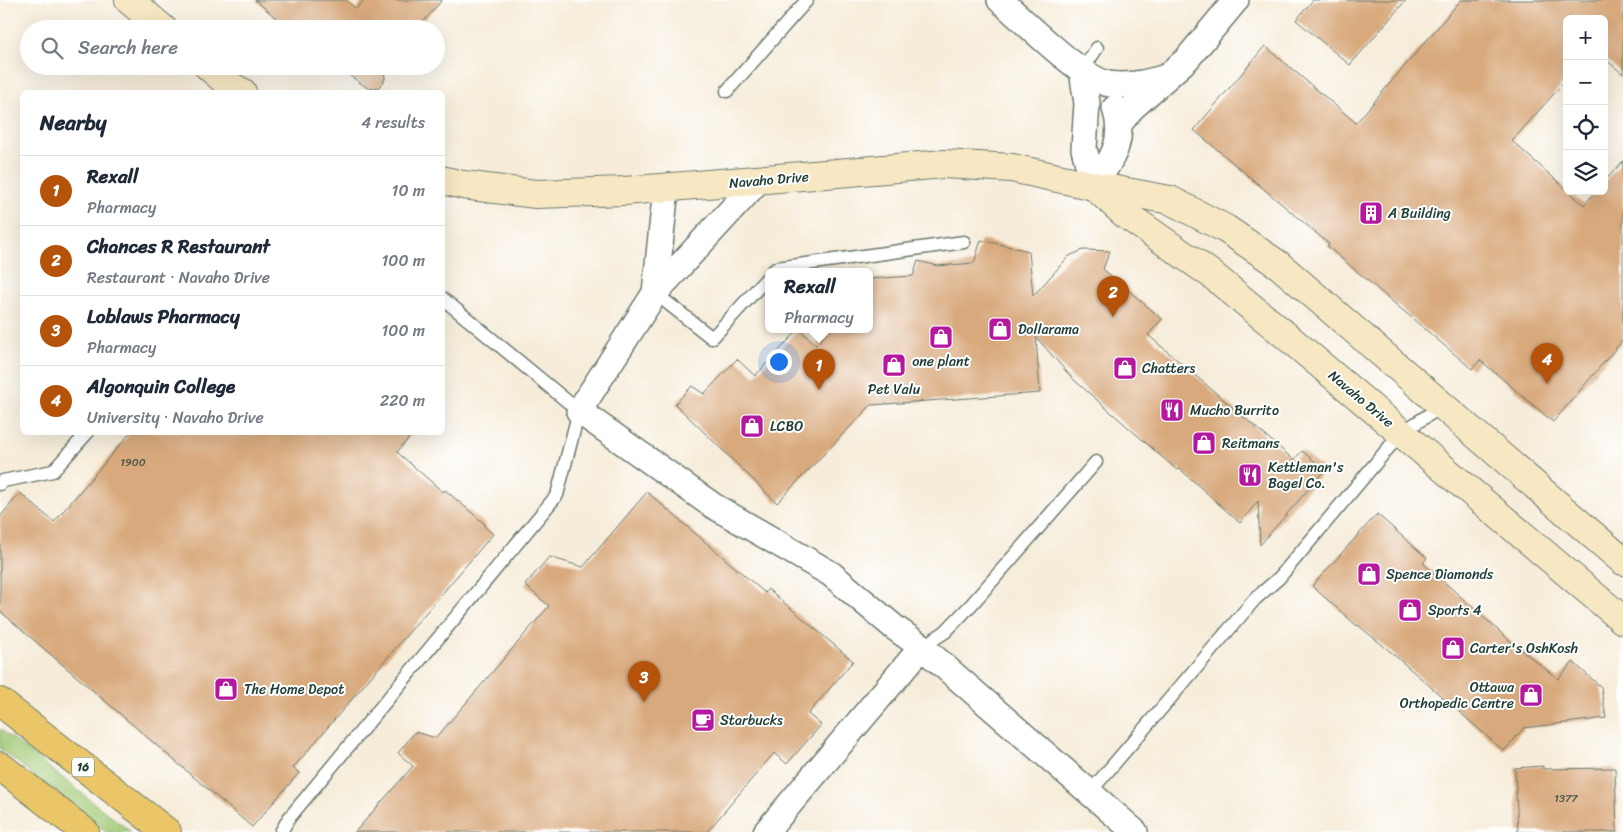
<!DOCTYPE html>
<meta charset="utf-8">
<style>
body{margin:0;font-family:Sriracha,sans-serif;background:#f2f2f3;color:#1f2937}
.controls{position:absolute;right:15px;top:15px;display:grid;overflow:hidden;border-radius:8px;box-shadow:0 5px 20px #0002}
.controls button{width:45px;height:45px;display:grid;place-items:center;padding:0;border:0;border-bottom:1px solid #e0e1e3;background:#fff;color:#1f2937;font:25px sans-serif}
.you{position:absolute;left:778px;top:361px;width:18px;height:18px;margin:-12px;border:4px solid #fff;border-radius:50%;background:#1a73e8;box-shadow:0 0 0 8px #1a73e833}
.badge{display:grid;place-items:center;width:32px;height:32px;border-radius:50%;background:#b45309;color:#fff;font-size:16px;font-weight:700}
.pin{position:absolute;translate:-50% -41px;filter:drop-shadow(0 1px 2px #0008)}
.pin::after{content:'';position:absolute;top:26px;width:18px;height:15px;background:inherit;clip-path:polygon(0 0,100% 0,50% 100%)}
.popup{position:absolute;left:765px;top:268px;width:108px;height:65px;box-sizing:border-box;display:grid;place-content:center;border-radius:8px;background:#fff;filter:drop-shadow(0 1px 4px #0005);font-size:16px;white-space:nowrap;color:#747a83}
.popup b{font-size:19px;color:#1f2937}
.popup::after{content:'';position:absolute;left:50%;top:100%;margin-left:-10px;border:10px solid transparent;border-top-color:#fff}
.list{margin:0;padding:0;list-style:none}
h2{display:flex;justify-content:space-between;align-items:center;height:65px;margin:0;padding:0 20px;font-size:21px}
h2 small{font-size:16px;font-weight:400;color:#747a83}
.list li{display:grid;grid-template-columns:32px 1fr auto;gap:15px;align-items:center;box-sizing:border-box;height:70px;padding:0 20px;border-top:1px solid #e0e1e3}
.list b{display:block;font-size:19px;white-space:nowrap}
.list p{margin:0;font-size:16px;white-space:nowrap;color:#747a83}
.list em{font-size:16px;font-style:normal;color:#747a83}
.icon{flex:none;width:28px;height:28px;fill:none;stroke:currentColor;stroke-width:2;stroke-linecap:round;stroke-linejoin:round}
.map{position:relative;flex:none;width:1623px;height:832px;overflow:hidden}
.search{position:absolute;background:#fff;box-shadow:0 5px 20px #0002;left:20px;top:20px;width:425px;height:55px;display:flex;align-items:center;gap:12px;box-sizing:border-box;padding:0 18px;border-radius:28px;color:#747a83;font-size:19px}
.panel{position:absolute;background:#fff;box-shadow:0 5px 20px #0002;left:20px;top:90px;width:425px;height:345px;border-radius:8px}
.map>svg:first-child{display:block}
.green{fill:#a1c974;stroke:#608354}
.building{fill:#d8a97c}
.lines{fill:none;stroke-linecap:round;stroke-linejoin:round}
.lane-casing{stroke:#6a7a6e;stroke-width:15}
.street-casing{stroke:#6a7a6e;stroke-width:28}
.secondary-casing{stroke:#6a7a6e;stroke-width:30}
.primary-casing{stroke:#6a7a6e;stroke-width:30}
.lane{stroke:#fff;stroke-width:12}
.street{stroke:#fff;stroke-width:25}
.secondary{stroke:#f7e8c3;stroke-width:28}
.primary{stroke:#ebc669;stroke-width:28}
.labels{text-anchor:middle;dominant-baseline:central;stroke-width:4;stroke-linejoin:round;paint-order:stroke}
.number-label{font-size:11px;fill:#4d5846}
.shield{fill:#fff;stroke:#627771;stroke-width:1}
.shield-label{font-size:12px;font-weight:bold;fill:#1f3d34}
.street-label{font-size:14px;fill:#1f3d34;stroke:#fff}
.poi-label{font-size:14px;fill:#1f3d34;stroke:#fff;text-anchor:start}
</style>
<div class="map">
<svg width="1623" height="832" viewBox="0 0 1623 832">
<rect width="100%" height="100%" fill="#fff"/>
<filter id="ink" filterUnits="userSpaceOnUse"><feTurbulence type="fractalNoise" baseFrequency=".02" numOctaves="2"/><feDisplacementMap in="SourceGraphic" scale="10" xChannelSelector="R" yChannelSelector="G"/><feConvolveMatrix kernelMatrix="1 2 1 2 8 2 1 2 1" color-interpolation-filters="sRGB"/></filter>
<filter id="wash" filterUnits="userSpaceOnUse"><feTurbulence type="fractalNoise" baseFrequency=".0096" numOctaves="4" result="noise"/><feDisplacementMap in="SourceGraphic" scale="20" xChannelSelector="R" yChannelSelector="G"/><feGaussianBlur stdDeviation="1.12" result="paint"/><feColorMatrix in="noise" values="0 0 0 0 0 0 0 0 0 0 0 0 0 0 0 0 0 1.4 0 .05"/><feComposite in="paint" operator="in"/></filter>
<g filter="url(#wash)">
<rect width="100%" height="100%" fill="#f6ecd9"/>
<path class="green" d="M0,729L131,832H106L0,749Z"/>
<g id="blocks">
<path class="building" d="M255,0H346L356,9L364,0H442L417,29H289Z
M1313,0H1406L1350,65L1296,20Z
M1461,0H1623V74L1604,58V19H1567V79L1512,141L1584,205L1596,191H1604V182L1623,161V340L1553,422L1480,360L1472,369L1327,246L1329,244L1194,130L1265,46L1356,123Z
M336,66H383L385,78L383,83L379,87L369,89Z
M981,240L1029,251L1033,296L1069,256L1083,250L1110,251L1103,269L1162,319L1148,335L1294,460L1302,451L1325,470L1260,545L1258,501L1240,523L1179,468L1177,470L1073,379L1036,337L1040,393L871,405L777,503L675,404L692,386L704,394L737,359L755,376L799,329L816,345L831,329H869V279L913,276L918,261L938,266L974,263Z
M131,432H414L397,452L443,492L445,490L485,524L484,526L493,534L293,768L299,773L252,827L0,611V517L20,493L54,522Z
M647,492L765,593L768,589L853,661L808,714L821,725L787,764L774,753L707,832H355L413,766L398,753L415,732L436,738L549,606L525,585L549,557L583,567Z
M1377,514L1427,558L1423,563L1508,639L1558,679L1573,662L1601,687L1606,718L1524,728L1504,751L1392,653L1358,625L1357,626L1312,586Z
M1543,766V769L1615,768L1617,832H1518L1515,768Z"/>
</g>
</g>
<g filter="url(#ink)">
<use href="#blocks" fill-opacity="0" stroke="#6a7a6e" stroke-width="1"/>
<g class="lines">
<g class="lane-casing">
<path id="lane" d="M1082,71L1097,48
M727,91L807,0
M773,271L777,268L964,242
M655,293L712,338L769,276
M0,484L3,481L53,471L88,432
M922,647L945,632L971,605L1096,462
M1090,792L1255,599L1279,578L1401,433L1442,406
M281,832L289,818L557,495L579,411L442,298"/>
</g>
<g class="street-casing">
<path id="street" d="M1000,0C1022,19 1083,80 1109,84C1128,87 1147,83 1166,77
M1082,71L1087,103L1084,149L1094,186
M1120,123L1132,108L1187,59L1236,0
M758,181L655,293L579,411L712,505L831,574L895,628L922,647L1135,832
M1094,186C1111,160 1126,141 1115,108
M655,293L666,188
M766,832L922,647"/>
</g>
<g class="secondary-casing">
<path id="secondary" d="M129,0L163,29
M208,66L232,87L242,92
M442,180L463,185L536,194L624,191L944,164L1012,168L1094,186L1170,200L1226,229L1279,265L1623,561
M1094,186L1125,214L1211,274L1290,339L1623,620"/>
</g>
<g class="primary-casing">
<path id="primary" d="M0,702L167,832
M0,766L85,832"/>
</g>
<use href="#lane" class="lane"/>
<use href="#street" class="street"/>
<use href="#secondary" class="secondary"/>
<use href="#primary" class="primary"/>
</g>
</g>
<defs>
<g id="building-square" transform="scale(1.25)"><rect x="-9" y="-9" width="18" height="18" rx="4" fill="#b5179e" stroke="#fff"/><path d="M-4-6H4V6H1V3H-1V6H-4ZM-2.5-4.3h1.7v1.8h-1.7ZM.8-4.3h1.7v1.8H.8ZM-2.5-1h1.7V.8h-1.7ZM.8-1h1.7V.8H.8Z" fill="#fff"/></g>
<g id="shop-square" transform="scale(1.25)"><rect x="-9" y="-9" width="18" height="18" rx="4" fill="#b5179e" stroke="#fff"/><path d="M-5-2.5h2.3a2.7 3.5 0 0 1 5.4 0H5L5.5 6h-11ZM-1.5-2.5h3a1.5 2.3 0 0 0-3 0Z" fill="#fff"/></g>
<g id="restaurant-square" transform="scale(1.25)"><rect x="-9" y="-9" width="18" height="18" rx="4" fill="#b5179e" stroke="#fff"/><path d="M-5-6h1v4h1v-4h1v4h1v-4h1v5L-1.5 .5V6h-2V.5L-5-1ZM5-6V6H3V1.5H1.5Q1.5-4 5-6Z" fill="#fff"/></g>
<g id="cafe-square" transform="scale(1.25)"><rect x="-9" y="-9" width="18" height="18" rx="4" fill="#b5179e" stroke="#fff"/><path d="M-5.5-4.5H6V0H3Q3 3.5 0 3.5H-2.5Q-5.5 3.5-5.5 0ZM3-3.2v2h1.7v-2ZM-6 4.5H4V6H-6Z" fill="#fff"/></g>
</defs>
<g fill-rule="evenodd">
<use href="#building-square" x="1371" y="213"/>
<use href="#shop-square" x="1000" y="329"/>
<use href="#shop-square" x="941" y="337"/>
<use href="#shop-square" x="894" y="365"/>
<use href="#shop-square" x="1125" y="368"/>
<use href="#restaurant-square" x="1172" y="410"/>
<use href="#shop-square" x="752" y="426"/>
<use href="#shop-square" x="1204" y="443"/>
<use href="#restaurant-square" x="1250" y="475"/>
<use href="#shop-square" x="1369" y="574"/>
<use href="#shop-square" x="1410" y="610"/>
<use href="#shop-square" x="1453" y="648"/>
<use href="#shop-square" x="226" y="689"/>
<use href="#shop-square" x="1531" y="695"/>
<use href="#cafe-square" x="703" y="720"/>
</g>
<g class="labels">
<g class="number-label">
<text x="133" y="462">1900</text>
<text x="1566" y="798">1377</text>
</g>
<rect class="shield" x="72" y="757.5" width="22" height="19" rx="4"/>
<g class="shield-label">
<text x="83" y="767">16</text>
</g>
<g class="street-label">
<text transform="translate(769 180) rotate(-5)">Navaho Drive</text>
<text transform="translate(1361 399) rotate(40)">Navaho Drive</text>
</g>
<g class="poi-label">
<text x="1388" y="213">A Building</text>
<text x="1018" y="329">Dollarama</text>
<text x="941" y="361" text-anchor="middle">one plant</text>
<text x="1142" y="368">Chatters</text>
<text x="894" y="389" text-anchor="middle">Pet Valu</text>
<text x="1190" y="410">Mucho Burrito</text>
<text x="770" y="426">LCBO</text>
<text x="1222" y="443">Reitmans</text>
<text x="1268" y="467">Kettleman's<tspan x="1268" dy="16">Bagel Co.</tspan></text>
<text x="1386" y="574">Spence Diamonds</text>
<text x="1428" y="610">Sports 4</text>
<text x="1470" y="648">Carter's OshKosh</text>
<text x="1514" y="687" text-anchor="end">Ottawa<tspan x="1514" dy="16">Orthopedic Centre</tspan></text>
<text x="244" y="689">The Home Depot</text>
<text x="720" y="720">Starbucks</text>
</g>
</g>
</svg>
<div class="controls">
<button>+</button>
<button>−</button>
<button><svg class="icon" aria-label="locate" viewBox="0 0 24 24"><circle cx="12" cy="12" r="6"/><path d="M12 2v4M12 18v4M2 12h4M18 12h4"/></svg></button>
<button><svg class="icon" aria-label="layers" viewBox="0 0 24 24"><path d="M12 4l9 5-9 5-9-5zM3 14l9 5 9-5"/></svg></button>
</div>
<div class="you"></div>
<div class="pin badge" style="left:819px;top:390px">1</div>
<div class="popup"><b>Rexall</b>Pharmacy</div>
<div class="pin badge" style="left:1113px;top:317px">2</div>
<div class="pin badge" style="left:644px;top:702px">3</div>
<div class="pin badge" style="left:1547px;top:384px">4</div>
<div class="search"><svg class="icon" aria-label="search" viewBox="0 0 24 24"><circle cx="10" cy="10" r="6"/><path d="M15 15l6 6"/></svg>Search here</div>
<section class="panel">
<h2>Nearby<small>4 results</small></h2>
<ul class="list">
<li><span class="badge">1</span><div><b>Rexall</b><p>Pharmacy</p></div><em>10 m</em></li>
<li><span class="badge">2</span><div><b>Chances R Restaurant</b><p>Restaurant · Navaho Drive</p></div><em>100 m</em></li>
<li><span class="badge">3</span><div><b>Loblaws Pharmacy</b><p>Pharmacy</p></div><em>100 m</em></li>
<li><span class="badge">4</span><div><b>Algonquin College</b><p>University · Navaho Drive</p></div><em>220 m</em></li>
</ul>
</section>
</div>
